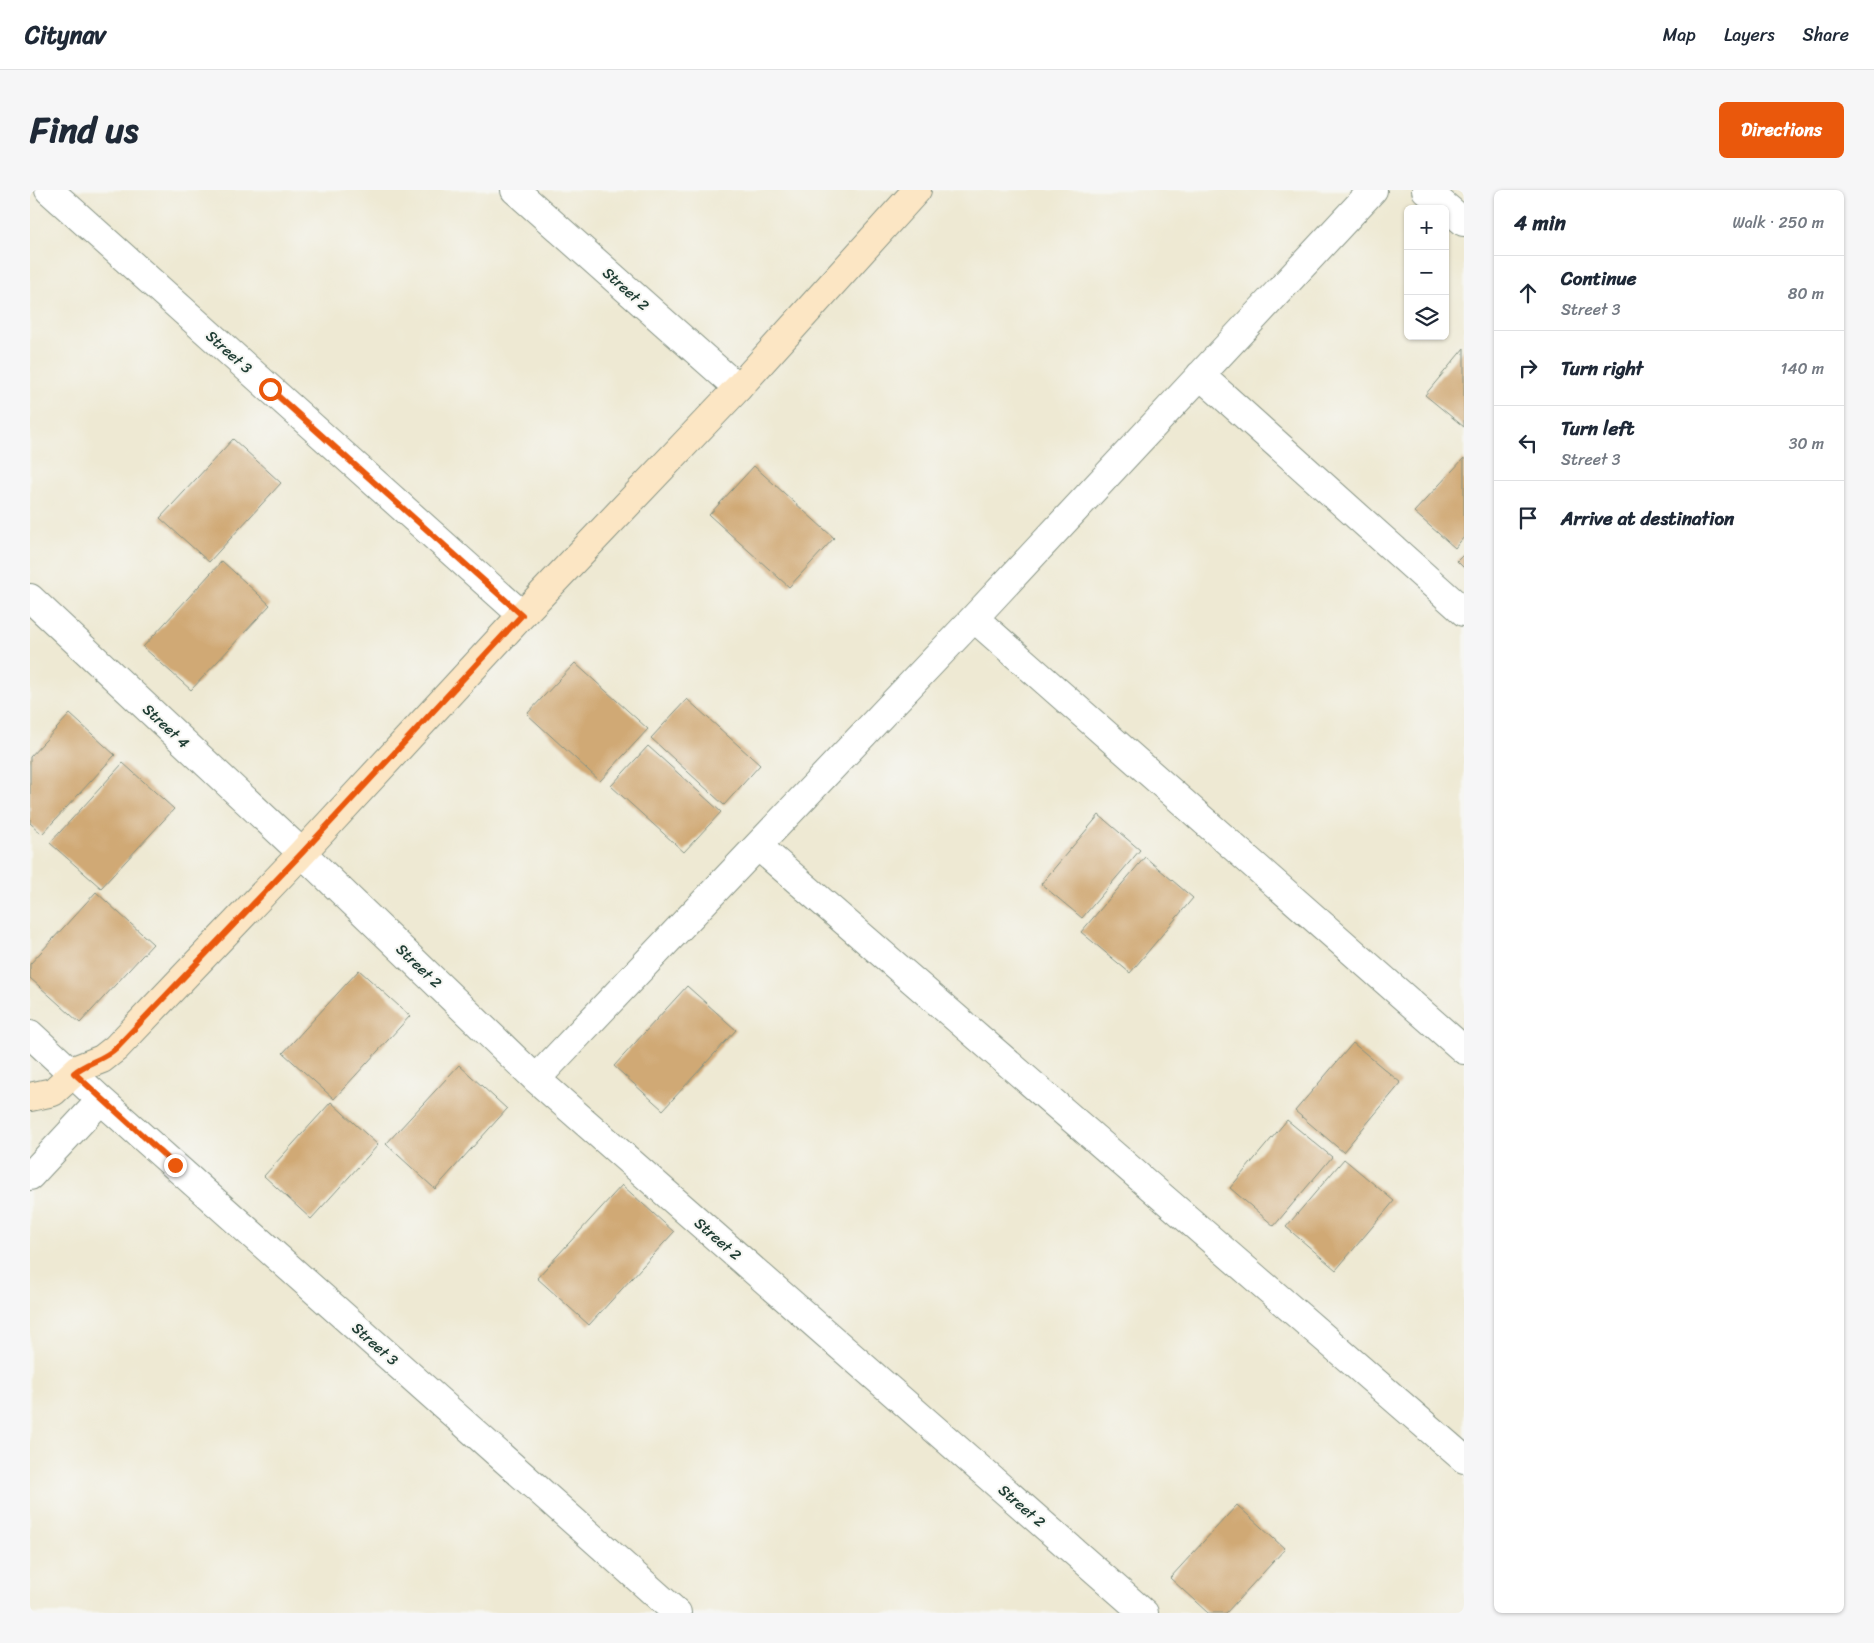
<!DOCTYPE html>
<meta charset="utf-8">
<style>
body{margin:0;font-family:Sriracha,sans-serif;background:#f6f6f7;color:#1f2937}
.controls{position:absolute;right:15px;top:15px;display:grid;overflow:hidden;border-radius:8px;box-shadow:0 1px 4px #0004}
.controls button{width:45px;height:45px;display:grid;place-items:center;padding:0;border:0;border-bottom:1px solid #e0e1e3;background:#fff;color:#1f2937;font:25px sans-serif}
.stop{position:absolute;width:15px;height:15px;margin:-11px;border:4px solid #ea580c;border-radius:50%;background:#fff}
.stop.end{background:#ea580c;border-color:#fff;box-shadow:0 1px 5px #0008}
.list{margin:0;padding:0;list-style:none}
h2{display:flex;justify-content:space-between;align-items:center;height:65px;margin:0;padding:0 20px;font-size:21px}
h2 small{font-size:16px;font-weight:400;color:#747a83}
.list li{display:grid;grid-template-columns:32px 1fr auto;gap:15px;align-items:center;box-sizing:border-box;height:75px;padding:0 20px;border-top:1px solid #e0e1e3}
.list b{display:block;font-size:19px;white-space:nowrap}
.list p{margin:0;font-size:16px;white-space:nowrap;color:#747a83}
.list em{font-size:16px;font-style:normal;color:#747a83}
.icon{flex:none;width:28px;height:28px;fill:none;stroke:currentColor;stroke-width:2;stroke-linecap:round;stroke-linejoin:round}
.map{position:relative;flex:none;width:1434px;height:1423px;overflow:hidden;border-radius:8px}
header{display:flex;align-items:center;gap:30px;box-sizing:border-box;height:70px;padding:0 25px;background:#fff;border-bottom:1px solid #e0e1e3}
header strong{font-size:24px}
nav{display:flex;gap:28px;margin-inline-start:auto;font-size:18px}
.intro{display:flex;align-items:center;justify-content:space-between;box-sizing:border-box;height:120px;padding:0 30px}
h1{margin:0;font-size:35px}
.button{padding:12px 22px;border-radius:8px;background:#ea580c;color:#fff;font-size:18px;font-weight:700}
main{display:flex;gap:30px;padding:0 30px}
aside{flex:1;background:#fff;border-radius:8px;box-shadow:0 1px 4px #0004}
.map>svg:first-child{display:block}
.building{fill:#d0a975}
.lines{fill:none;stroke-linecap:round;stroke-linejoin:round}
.street-casing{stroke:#869384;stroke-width:30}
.secondary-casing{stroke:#869384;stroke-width:30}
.street{stroke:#fff;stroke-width:28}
.secondary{stroke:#fce6c4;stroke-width:28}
.route{stroke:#ea580c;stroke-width:6}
.labels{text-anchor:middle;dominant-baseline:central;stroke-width:4;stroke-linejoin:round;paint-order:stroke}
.street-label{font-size:15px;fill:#1f3d34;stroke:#f6f6f2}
</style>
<header>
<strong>Citynav</strong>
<nav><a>Map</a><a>Layers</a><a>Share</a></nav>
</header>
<div class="intro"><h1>Find us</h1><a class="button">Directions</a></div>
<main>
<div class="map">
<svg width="1434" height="1423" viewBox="0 0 1434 1423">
<rect width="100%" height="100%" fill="#f6f6f2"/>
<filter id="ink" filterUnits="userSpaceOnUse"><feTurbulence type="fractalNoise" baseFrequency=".02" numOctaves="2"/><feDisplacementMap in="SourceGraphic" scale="10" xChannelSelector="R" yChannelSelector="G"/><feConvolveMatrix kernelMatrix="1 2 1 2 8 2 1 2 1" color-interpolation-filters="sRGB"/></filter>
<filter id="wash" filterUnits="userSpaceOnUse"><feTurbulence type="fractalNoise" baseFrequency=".0096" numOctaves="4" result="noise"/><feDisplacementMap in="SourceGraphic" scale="20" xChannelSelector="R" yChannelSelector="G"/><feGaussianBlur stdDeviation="1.12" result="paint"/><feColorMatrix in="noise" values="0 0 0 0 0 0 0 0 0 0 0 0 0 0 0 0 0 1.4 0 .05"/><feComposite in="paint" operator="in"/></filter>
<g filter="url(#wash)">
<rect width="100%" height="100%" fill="#eee9d3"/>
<g id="blocks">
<path class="building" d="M1434,158V237L1395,205Z
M203,249L251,293L179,372L130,328Z
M1434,268V347L1425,358L1384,322Z
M724,276L804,348L759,397L679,325Z
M1434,364V378L1427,371Z
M192,371L240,415L161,500L113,457Z
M545,473L618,539L570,591L497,524Z
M657,509L730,575L694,615L621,548Z
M40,524L85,565L12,644L0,633V567Z
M618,556L691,622L654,662L581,596Z
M93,573L144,619L71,698L20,653Z
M1069,625L1110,660L1052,728L1011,694Z
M1115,667L1163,708L1100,783L1051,742Z
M66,702L123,754L50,833L0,788V774Z
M329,780L380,826L304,909L253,863Z
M657,796L706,840L633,920L584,876Z
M1323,853L1371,893L1313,962L1265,921Z
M429,875L477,919L405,999L356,954Z
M301,912L348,955L281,1029L234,986Z
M1257,930L1302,967L1244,1036L1200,998Z
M1314,969L1364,1011L1306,1080L1256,1037Z
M592,995L644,1042L559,1135L507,1088Z
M1207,1315L1255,1359L1196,1423H1178L1140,1388Z"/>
</g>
</g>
<g filter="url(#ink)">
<use href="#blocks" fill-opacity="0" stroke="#869384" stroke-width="1"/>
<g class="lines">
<g class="street-casing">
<path id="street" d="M19,0L492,425
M485,0L708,198
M1396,0L1434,32
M1170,185L1434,422
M0,408L272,663L506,889L1114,1423
M944,428L1434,860
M728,656L1434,1269
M0,844L71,910L647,1423
M506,889L944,428L1343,0
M0,986L71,910"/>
</g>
<g class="secondary-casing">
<path id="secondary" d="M0,907L23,902L49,878L72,869L86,858L272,663L492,425L708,198L887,0"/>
</g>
<use href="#street" class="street"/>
<use href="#secondary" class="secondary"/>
</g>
</g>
<g class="lines" filter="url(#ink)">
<path class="route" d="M145,975L44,883C57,872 74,870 86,858L272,663L492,425L240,199"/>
</g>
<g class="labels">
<g class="street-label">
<text transform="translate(596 99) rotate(42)">Street 2</text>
<text transform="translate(199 162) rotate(42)">Street 3</text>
<text transform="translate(136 536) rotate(43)">Street 4</text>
<text transform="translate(389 776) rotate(44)">Street 2</text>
<text transform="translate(688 1049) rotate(41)">Street 2</text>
<text transform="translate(345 1154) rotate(42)">Street 3</text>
<text transform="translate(992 1316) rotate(41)">Street 2</text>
</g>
</g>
</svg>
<div class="controls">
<button>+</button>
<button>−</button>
<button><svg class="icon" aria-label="layers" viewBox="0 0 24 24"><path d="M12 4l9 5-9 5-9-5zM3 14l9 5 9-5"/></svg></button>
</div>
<div class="stop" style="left:240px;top:199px"></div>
<div class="stop end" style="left:145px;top:975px"></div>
</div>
<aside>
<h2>4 min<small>Walk · 250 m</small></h2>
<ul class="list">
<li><svg class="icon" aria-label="ahead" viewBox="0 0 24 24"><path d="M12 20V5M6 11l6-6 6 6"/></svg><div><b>Continue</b><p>Street 3</p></div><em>80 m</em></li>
<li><svg class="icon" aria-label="right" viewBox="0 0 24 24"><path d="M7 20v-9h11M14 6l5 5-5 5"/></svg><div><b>Turn right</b></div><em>140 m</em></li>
<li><svg class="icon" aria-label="left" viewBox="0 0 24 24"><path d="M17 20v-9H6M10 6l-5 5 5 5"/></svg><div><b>Turn left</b><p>Street 3</p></div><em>30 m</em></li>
<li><svg class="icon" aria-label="arrive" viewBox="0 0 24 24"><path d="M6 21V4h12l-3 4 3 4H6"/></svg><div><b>Arrive at destination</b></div></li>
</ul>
</aside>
</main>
